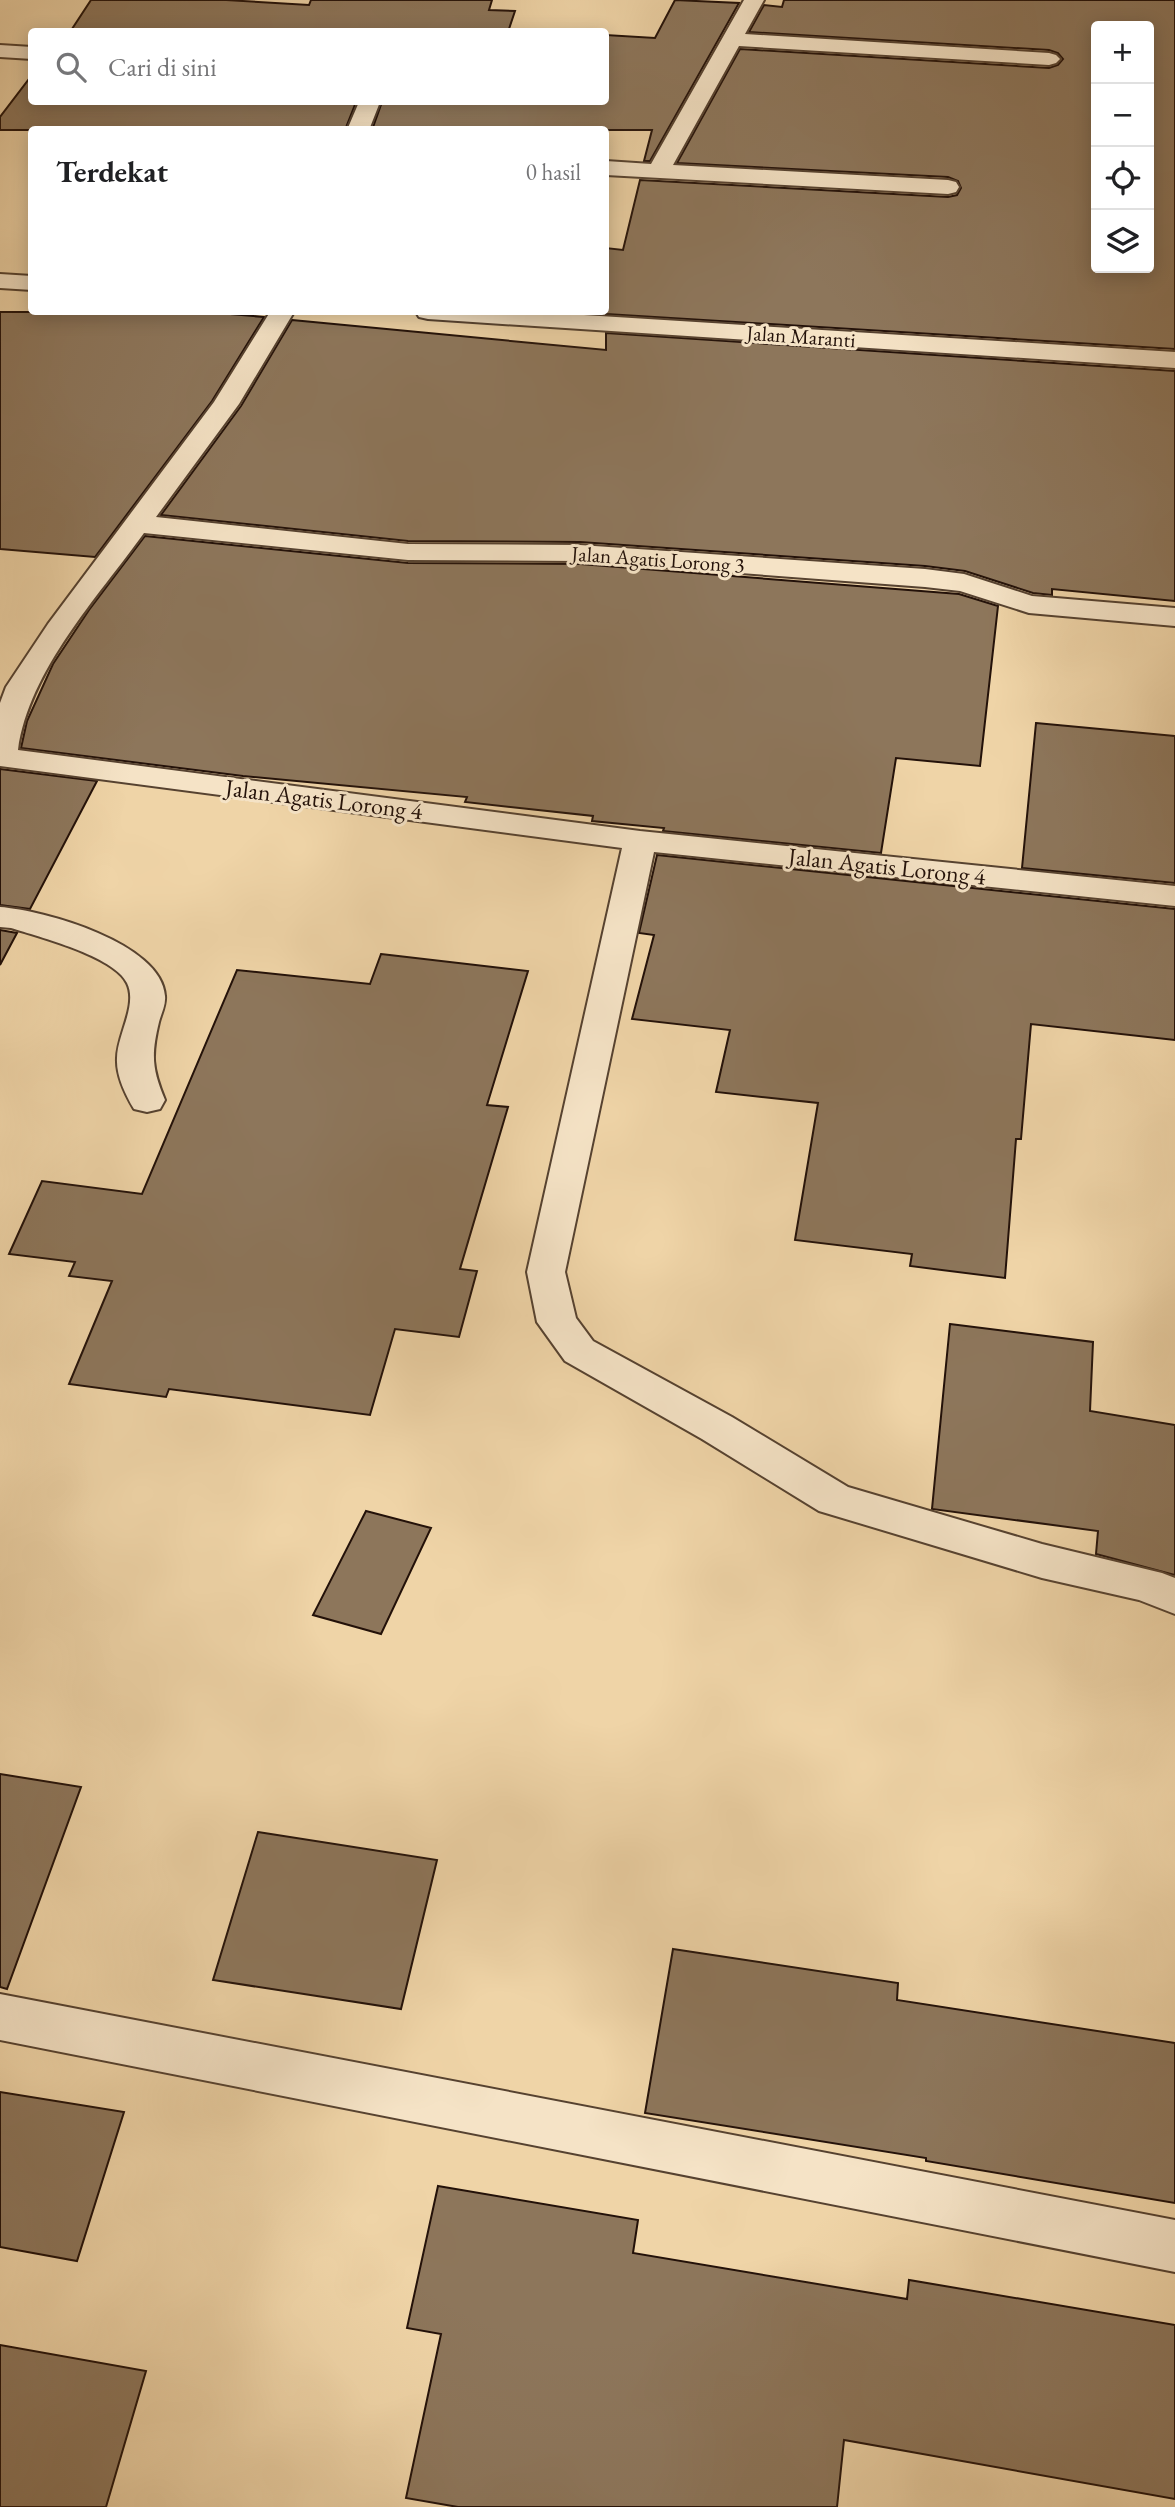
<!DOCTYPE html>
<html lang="id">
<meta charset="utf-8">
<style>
body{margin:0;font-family:"EB Garamond",serif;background:#f6f6f6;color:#202124}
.controls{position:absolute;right:21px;top:21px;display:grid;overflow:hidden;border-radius:7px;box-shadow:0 4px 18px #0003}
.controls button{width:63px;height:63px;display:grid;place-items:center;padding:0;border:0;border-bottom:2px solid #e0e0e0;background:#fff;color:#202124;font:35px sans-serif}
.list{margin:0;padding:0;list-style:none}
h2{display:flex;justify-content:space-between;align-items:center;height:91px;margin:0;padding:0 28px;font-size:30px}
h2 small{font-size:23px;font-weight:400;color:#757577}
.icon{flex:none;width:38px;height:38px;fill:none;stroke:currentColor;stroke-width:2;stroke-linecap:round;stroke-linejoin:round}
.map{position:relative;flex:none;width:1175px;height:2507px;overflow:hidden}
.search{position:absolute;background:#fff;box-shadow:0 4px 18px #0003;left:28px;top:28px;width:581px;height:77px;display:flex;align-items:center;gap:18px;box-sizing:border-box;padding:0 24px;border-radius:7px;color:#757577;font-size:26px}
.panel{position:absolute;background:#fff;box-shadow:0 4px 18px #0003;left:28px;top:126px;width:581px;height:189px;border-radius:7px}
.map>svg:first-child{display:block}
.building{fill:#8d765b;stroke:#231109;stroke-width:2;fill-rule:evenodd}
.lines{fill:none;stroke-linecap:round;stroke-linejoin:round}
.minor-casing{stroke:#564230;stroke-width:4}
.minor{fill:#f5e3c6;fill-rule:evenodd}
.labels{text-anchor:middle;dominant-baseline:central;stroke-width:6;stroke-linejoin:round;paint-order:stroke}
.far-street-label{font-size:21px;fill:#231109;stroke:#f5e3c6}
.street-label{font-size:24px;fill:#231109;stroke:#f5e3c6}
</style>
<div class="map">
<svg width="1175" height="2507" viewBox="0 0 1175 2507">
<rect width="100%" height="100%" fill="#efd4a7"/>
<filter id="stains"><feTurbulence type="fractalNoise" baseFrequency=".00286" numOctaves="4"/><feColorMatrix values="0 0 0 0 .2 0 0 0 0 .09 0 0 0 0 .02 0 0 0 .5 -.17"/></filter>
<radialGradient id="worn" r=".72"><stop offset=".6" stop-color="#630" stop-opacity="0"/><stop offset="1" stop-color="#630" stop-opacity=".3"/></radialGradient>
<path class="building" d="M91,0H226L309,5L311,0H492L489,10L515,11L509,29L544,32H70Z
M675,0L739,3L650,161H644L652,130H372L382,102H606V35L655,38Z
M784,0H1175V349L606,314V248L623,250L640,180L948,197L957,195L961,188L958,181L948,177L677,163L740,49L1049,68L1058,65L1063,59L1058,53L1049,50L749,32L764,5L782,7ZM1096,26H1149V268H1096Z
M32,75V102H356L345,130H0V117Z
M0,312H207L264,317L212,401L95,557L0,549Z
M292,320L606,350V333L1175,371V601L1052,589V595L1033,593L965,571L925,566L580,542L408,541L161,515L241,406Z
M145,536L408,563L580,564L959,594L998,606L980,766L896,758L881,853L663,831L664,828L592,821L593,816L465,802L467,797L243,776L21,748L27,721L53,664L89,610Z
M1036,723L1175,736V883L1022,868Z
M0,769L97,781L30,909L0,905Z
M657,855L1175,909V1040L1031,1024L1021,1139H1016L1005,1278L910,1266L912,1254L795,1240L818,1103L716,1092L730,1030L632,1019L654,935L639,933Z
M0,930L17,933L0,965Z
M381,954L528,971L487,1105L508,1107L460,1269L477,1271L459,1337L395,1329L370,1415L169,1389L166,1397L69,1384L112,1281L69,1276L75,1262L9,1254L42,1181L142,1194L237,970L370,984Z
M950,1324L1093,1342L1090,1411L1175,1425V1575L1096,1554L1098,1531L932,1509Z
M366,1511L431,1528L381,1634L313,1615Z
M0,1774L81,1787L7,1989L0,1987Z
M258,1832L437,1860L401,2009L213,1980Z
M673,1949L898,1983L897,2000L1175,2043V2203L926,2161V2158L645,2113Z
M0,2092L124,2112L77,2261L0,2247Z
M438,2186L638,2220L633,2253L907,2299L909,2280L1175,2325V2499L844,2440L837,2507H458L406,2498L441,2334L407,2328Z
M0,2345L146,2371L106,2507H0Z"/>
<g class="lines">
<g class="minor-casing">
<path id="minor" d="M744,0H764L745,34L1049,53L1056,55L1060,59L1056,63L1049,65L739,46L673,165L948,180L956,182L959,187L956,192L948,194L606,175V161L651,164Z
M0,45L32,47V59L0,57Z
M359,102H380L369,130H347Z
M0,274L32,276V290L0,288Z
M270,312H294L239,404L156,517L408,544L580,545L925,569L964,574L1032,596L1175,608V626L1029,613L960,591L925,587L580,561L408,560L144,533C98,597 29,670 18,750L640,831L1175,886V906L654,852L565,1272L576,1318L593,1341L732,1417L848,1487L1042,1544L1162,1573L1175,1578V1614L1139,1600L1042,1578L819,1511L702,1439L565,1361L537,1322L527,1272L622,848L0,766V703L6,687L48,624L214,402Z
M416,312H536L1175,352V368L428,319L419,317Z
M0,907C43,910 162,943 165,996C166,1005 161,1014 159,1022C151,1055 152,1069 165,1100L160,1109L147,1112L134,1109C125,1094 116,1075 117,1058C117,1035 138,1005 127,983C114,956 39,937 11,928L0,927Z
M0,1994L1175,2220V2272L0,2040Z"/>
</g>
<use href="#minor" class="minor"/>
</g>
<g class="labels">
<g class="far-street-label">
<text transform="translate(801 336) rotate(4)">Jalan Maranti</text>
<text transform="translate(658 559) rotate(4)">Jalan Agatis Lorong 3</text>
</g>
<g class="street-label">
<text transform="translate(324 799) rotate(7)">Jalan Agatis Lorong 4</text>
<text transform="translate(887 866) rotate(6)">Jalan Agatis Lorong 4</text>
</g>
</g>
<rect width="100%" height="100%" filter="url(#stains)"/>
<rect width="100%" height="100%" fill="url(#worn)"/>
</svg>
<div class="controls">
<button>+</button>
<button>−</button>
<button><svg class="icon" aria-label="locate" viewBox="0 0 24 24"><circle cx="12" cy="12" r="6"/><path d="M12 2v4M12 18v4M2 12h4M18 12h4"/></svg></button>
<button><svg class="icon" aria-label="layers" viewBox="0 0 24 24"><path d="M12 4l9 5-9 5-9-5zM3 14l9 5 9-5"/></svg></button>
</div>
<div class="search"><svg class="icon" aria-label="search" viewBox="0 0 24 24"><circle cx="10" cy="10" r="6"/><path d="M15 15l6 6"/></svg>Cari di sini</div>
<section class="panel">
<h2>Terdekat<small>0 hasil</small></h2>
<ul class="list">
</ul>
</section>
</div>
